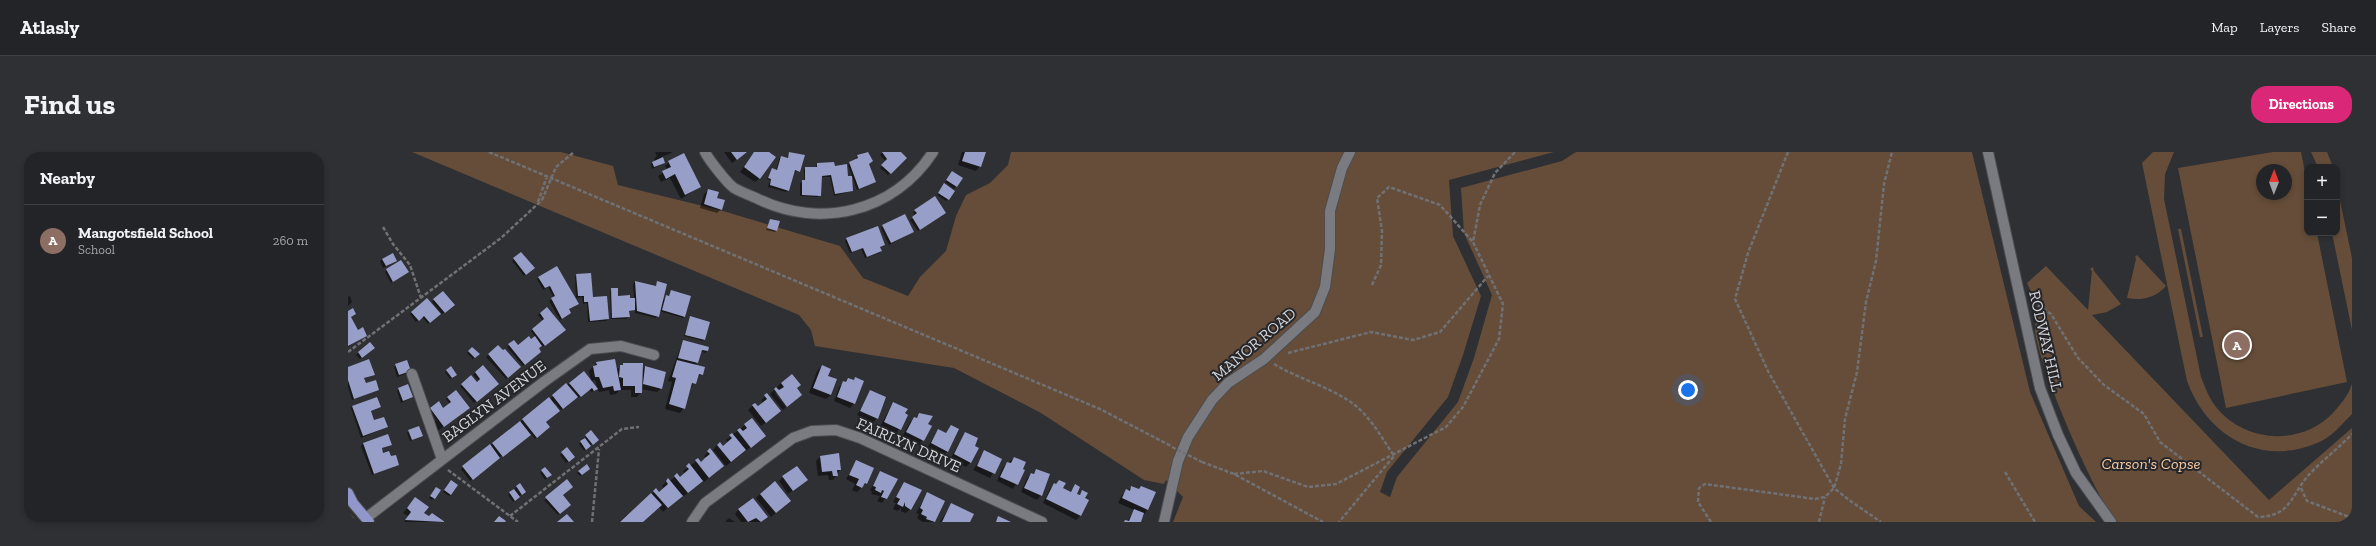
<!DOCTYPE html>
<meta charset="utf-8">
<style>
body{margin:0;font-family:"Zilla Slab",serif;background:#2f3033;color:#f1f3f6}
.controls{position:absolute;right:12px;top:12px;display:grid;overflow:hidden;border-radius:8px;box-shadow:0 2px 6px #0003}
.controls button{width:36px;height:36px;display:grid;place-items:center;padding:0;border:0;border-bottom:1px solid #404144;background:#232427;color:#f1f3f6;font:20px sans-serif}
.compass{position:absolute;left:1908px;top:12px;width:36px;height:36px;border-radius:50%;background:#232427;box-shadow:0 2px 6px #0003;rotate:1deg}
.you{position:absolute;left:1340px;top:238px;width:14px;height:14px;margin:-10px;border:3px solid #fff;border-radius:50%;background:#1a73e8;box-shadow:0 0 0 6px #1a73e833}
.badge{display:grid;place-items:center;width:26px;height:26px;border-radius:50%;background:#db2777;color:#fff;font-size:13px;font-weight:700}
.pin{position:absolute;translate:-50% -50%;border:2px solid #fff;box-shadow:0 1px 4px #0006}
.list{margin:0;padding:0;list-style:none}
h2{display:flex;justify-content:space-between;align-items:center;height:52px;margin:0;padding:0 16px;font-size:17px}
h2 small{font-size:13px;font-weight:400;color:#a3a4a7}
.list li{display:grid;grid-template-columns:26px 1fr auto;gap:12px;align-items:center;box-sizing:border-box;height:72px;padding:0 16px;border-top:1px solid #404144}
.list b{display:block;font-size:15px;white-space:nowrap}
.list p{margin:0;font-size:13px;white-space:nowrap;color:#a3a4a7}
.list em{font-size:13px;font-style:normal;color:#a3a4a7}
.map{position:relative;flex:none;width:2004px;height:370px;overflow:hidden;border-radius:16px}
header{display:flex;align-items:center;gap:24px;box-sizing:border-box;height:56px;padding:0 20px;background:#232427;border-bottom:1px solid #404144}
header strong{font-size:19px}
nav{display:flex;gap:22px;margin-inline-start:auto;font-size:14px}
.intro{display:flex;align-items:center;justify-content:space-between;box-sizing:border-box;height:96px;padding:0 24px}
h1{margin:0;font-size:28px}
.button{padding:10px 18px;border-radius:16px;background:#db2777;color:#fff;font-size:14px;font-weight:700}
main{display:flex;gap:24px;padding:0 24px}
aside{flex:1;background:#232427;border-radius:16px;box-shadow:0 2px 6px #0003}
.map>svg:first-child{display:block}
.green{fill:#654d39;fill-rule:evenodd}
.shadow{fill:#0007}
.building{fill:#979ec8}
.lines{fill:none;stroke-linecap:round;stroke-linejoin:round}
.minor-casing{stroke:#4c4d50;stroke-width:12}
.major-casing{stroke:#4c4d50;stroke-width:12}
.path{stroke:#707175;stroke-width:2.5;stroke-dasharray:4 2;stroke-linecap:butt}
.minor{stroke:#7a7b80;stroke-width:10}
.major{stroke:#9197ca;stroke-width:10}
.path-bridge{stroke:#707175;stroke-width:2.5;stroke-dasharray:4 2;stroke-linecap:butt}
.labels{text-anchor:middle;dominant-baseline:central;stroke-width:4;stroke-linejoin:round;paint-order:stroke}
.street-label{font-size:16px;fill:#d4d4d7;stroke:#25262a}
.park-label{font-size:16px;font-style:italic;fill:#f9caa3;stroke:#25262a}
</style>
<header>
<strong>Atlasly</strong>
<nav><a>Map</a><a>Layers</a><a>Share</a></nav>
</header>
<div class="intro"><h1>Find us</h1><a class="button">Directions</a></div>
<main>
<aside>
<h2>Nearby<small></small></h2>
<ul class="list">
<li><span class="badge" style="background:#8d6e63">A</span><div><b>Mangotsfield School</b><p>School</p></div><em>260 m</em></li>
</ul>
</aside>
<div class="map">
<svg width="2004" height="370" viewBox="0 0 2004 370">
<rect width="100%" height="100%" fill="#2f3034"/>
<path class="green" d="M64,0H213L265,14L270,33L375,59L492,94L515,126L560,144L572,125L598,99L608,64L618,43L642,31L660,13L663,0H1206L1101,28L1105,84L1133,144L1115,203L1100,245L1039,320L1032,340L1042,345L1049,325L1110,250L1126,206L1144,143L1116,81L1113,36L1214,9L1228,0H1624L1682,240L1731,354L1748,370H825L835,345L818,328L816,332L796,328L693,261L606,216L467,194L463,178L451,163Z
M1805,0H1826L1817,22L1816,47L1853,225C1857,235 1861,246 1868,255C1897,291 1952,294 1984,262C1992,253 2000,244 2004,232V262C1994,272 1983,286 1969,291C1912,315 1859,284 1839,229L1794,11Z
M1925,0H1953L1959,30V81H1969L1999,230L1878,256L1830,16ZM1914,18H1938V42H1914Z
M1963,0H1979L1985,15H1970Z
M1989,34L2004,106V178L1984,81H1989Z
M1830,77H1833L1855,185H1852Z
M1789,103L1818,134C1807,146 1794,149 1779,146L1788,107L1787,105Z
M1698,114L1740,158L1744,119L1742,117L1745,115L1746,119L1773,152L1759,160L1744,163L1921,348L2004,276V370H1769C1749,350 1685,202 1687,175C1688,166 1694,156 1696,149L1683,140L1679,131Z"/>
<path class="shadow" d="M307,0H325L314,5L316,11L304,17L303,12L307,9L306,7L309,4Z
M376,0H399L384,11Z
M407,0H419L412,26L407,30L392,20Z
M442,0L456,4L451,19L445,20L440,38L438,40L420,35L422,28L419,27L423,20L428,18L431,7L433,5L439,6Z
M518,0L524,9L520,12L527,30L509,38L500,13L508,8L509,3Z
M535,0H552L558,6L540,23L532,16L538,10L532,3Z
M614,0H637L632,14L628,19L610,13Z
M321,10L351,35L333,47L322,26L313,30L310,24L319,18L317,14Z
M486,11V15L500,25L504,39L486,44L482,25H473L470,45L452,44V31L456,29V18L457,16H467L469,12Z
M603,22L614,26L606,37L597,30Z
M595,35L600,47L598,49L589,43Z
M361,38L368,46L373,57L369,61L352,56L356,42Z
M567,59L595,62L570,79L562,68L567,64L565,60Z
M422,68L429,78L427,80L418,78Z
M535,74L565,80L541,93L533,76Z
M499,87L536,93L531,96L533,99L531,101L517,106L513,97L502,101L497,89Z
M34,107L48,109L35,116L32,109Z
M166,107L183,118L176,124L164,109Z
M53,109L60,120L43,131L37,120Z
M229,123L260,167L258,169L240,170L239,151L235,152L234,145L228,146L227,125Z
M191,125L227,154L220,157L222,161L220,163L212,168L201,149L206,146L200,135L195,138L189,127Z
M287,130L307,135L310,130L314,149L320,145L323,139L336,164L335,166L311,159L308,166L287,161V157L280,160L279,167H263L262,139L264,137L269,145L286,147L285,132Z
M2,144L4,150L0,154V145Z
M86,148L104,155L94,162L84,150Z
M64,160L92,162L80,172L74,165L68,170L62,162Z
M0,161H7L2,166L9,179L18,183L0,195Z
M192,161L214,180L195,195L194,193L189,197L190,201L175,214L159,195L166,189L170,194L187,185L183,179L195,169L190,163Z
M342,166L357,187L355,189L336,184Z
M335,189L359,199L357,201L352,199L347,214L354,222L348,226L343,236L336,256L332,261L317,257L324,230L320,229Z
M22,192L23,198L12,207L8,203Z
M150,194L172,215L158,227L138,205Z
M124,196L130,202L125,207L119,201Z
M58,209L60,221L49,225L46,215Z
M249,211L268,218L276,212L293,219L297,215L313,236L309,240L293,237V240L289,245H283V238H272L268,242L262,243L261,238L251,240L247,228L243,229L241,219Z
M474,214L479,224L483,243L478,247L461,241L469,219Z
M135,215L147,233L126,251L112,234L131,229L125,223Z
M0,216L25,222L15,227L17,232L30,238L4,248L0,235Z
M99,219L106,225L102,227L97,220Z
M508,226L506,251L502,256L486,249L491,235L501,227L505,229Z
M222,231L248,237L244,240L241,237L230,246L229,244L213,258L207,251L197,270L199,277L187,287L182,281L122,329L113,317L115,315Z
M433,231L452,233L427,241L438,255L435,258L422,242Z
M51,237L64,245L53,251L49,239Z
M523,239L529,266L525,271L509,263Z
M419,243L428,263L413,274L400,258L407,252L410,256L415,251L413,248Z
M100,245L119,257L87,281L84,272L88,268L81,259L83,257H95L102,252L98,247Z
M545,251L559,263L548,282L532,274Z
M4,254L32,255L22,260L26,270L39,275L13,286L3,256Z
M572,263L583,265L579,273L582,275L571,293L554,285L562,270Z
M397,273L412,288L378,314L365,298L369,293L374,295L380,291L378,288Z
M603,274L599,300L595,304L579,296L590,278L597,282Z
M61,279L73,284L62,289L59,281Z
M243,279L249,287L236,299L231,292Z
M617,281L625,295L623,310L618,315L602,307Z
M15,292H43L33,297L35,302L43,305L50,313L24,323L13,294Z
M219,297L224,307L218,311L212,303Z
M362,298L371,318L356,330L355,328L336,344L334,343L315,360L311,355L294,370H271L308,338L311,341L316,337L314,334L320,328L322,329L329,323L332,326L337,322L335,319L350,308L353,311L358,306L356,304Z
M637,300L653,307L642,326L625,318Z
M472,305L492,318L485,328H481L480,323L470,324L468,309Z
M666,306L676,318L665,337L649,329L655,315Z
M509,309L518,331L509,340L504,338L507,332L498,327Z
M197,316L201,325L197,328L192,321Z
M239,318L232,324L229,321L231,319Z
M688,319L693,343L689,348L673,340L679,326Z
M533,320L549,328L534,351L529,349L532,344L523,342L524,340L522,338Z
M435,325L454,332L440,342L431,329Z
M711,329L714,336L722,340L728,334V343L730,344L735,339L736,346L733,363L728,368L695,351L702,337Z
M101,331L103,342L101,344L95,340Z
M556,331L562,357L558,361L553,359V355L550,359L545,357L548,351L545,350Z
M172,332L175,341L165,350L160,343Z
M784,335L790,338L793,335L799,358L791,370H776H779L786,358L770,351L774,343Z
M86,338V346L84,348L81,346Z
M412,342L437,353L423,365L408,346Z
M579,342L595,349L586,370H574L569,366L571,362L568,361Z
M214,344L220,355L210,363L196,348Z
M67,347L75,361L81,365L84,362L95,370H56L60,364L55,361Z
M603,353L621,370H592Z
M391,357L419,365L413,370H393L387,362Z
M381,366L387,370H377Z"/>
<path class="building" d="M383,0H399L389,8Z
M406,0H421L428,5L412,27L396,15Z
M441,0L457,3L452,20L447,18L441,39L422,33L423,27L420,26L424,16L429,18L433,4L440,6Z
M520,0L525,9L521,12L528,30L511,37L501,10L510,6L509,3Z
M534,0H553L559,6L543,22L533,13L539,7Z
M617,0H638L633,15L614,9Z
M336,1L353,35L337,43L327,22L318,27L314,19L323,15L320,9Z
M315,5L317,11L306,15L304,10Z
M486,10L487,14L499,12L500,24H504L505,39L487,42L483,23L474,24L473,44L454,43V28H457V15H469V11Z
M604,19L615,26L609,35L598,28Z
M596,31L607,39L601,48L590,41Z
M360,37L371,40L369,46L377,48L374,58L356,52Z
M587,44L598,61L572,78L564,65L569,61L566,58Z
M557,62L566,80L543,91L534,73Z
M422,67L432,69L429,79L419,76Z
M530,74L537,93L532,95L534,99L519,105L515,96L504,100L498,86Z
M173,100L187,116L178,123L165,106Z
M45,101L49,109L38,114L34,107Z
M53,108L61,120L45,130L38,117Z
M209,114L231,152L221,157L223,161L214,167L203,146L207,144L202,134L197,136L190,125Z
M243,121L245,145L259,144L261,167L242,169L240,150H236V144H230L228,122Z
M287,129L308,134L309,129L319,132L311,165L289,159Z
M263,136H270V144L282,143V146H287V158L281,159L282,165L264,166Z
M323,138L343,144L337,165L314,158L318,143L321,144Z
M95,139L107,153L97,161L85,147Z
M79,146L93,162L82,171L76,164L71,169L63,160Z
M199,155L218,178L197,194L184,177L196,167L192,161Z
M5,156L8,162L3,165L10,178L15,175L19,184L0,194V159Z
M342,164L362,170L357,188L337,183Z
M181,184L183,187L187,184L194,194L191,196L193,200L177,213L160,192L166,188L170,193Z
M335,188L361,195L360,199L354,198L350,211L330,206Z
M22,190L27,196L14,206L10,200Z
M150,193L155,198L157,197L173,215L160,226L140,202Z
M124,195L132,202L127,206L120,199Z
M21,207L27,223L16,226L18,231L28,228L31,238L6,247L0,228V215Z
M267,207L273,238L266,239L265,234L255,236L251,225H247L245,214L249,213L248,210Z
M59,208L63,219L51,223L47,212Z
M329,208L357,215L355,223L351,222L348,232L344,231L337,257L321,252L328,226L324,225Z
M275,211H295L294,241H287V234H275V226L271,225L272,213H275Z
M135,213L151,232L129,250L113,232L123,223L129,230L132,227L127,220Z
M474,213L483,217L480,224L489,227L483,243L465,236Z
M103,214L109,223L104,226L98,218Z
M297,214L318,220L314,237L295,232Z
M236,219L250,237L246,239L244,236L233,245L221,231Z
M444,222L453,233L449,236L454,243L439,255L426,237L428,235L431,238L436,235L433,231Z
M507,225L516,229L507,252L489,245L495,229L498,230L500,226L506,228Z
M218,231L230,245L215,257L204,243Z
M60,232L65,245L55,249L50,236Z
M108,238L122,256L96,275L82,256L91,249L95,256L103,250L99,245Z
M522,238L538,245L530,267L512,259Z
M419,241L433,259L418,271L404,253L407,251L410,254L414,251L419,247L416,243Z
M29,245L33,255L23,259L26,268L36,265L40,275L15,284L4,254Z
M201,245L212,259L198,270L202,275L189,286L174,267Z
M545,250L560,257L557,261L560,263L553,278L536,270Z
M571,261L585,264L580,272L584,274L576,289L558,280L566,265L569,266Z
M404,266L418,284L403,296L389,278L392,276L395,279L399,276L396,272Z
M172,269L183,283L155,305L144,291Z
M603,273L611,277L600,300L583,291L590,277L598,281Z
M71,274L75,284L64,288L60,278Z
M243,278L251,288L245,293L237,283Z
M617,280L630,286L627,294L631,296L623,311L606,302Z
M384,281L398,298L383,310L369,293L372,290L375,294L384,286L381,283Z
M40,282L44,293L34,296L35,301L41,299L43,304L48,303L51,313L26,322L15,291Z
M237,286L243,294L238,298L232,289Z
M142,292L152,306L125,328L114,314Z
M219,295L227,305L221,310L213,300Z
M362,296L376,314L361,326L347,308L350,306L353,310L357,306L362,302L359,299Z
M636,298L654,307L647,322L629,314Z
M491,301L493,318H489L490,324H485L484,319L474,320L472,304Z
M666,305L678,310L675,317L677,318L670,333L652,325L659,310L663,311Z
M508,308L526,316L519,332L517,331L514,336L508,333L511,327L501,323Z
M341,311L355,329L340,341L326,324L329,321L332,325L341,317L338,314Z
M239,312L242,317L234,323L230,319Z
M449,314L460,328L445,339L434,324Z
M197,315L204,323L199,326L193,318Z
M688,317L702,322L694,344L676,336L683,321L686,322Z
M532,319L550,327L539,347L533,345L536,339L534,338L533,341L527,338L528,335L525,334Z
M320,326L335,344L320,356L305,339L308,336L311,340L320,332L318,329Z
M219,327L225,335L215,343L223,353L212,362L197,345Z
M103,328L110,333L103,343L96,338Z
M711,328L718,331L715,336L723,340L727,332L732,335L729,342L732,343L734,338L740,341L737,346L741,348L733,364L698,347L706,331L708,332Z
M427,329L443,349L428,361L412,342Z
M556,330L574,338L563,358L557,354V350L555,355L549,352L552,347L548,345Z
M172,331L178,340L174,343L168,334Z
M783,334L791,337L793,334L808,340L800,358L774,346L778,337L782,339Z
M88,335L93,338L87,347L82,344Z
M166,337L172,345L167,349L161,340Z
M579,340L597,349L587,370L578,367L579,365L573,362L575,358L572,356Z
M303,341L314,353L295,370H272Z
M67,345L81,355L76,361L81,364L84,361L97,370L57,368L63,360L59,356Z
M405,346L420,365L413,370L408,366L400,370L390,357Z
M603,351L626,362L622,370H594Z
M786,357L796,361L793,370H776L777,368L781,369Z
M219,362L226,370H209Z
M151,364L158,369L157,370H146Z
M650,364L663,370H648Z"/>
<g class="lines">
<g class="minor-casing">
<path id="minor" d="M357,0C361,8 379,31 386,36C393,40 401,43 408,46C472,78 546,60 585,0
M1640,0L1692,236L1710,283L1728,321L1763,370
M64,222L94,307
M18,366L197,229L242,197L273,194L306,203
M0,368L2,370
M344,370L357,351L445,286L464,279L488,278L512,286L694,370
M816,370L830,309L840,285L864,248L880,231L916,207L967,160L977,135L982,97V59L994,16L1002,0"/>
</g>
<g class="major-casing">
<path id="major" d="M0,341L5,351L21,370"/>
</g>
<path class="path" d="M141,0L752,257L823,294
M1440,0L1400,101L1387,147L1420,219L1486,336L1501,348L1533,370
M208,15L226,0
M190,50L199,24
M35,75L45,92L62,113L73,146
M1024,133L1033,113L1034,79L1029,46L1041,35L1092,53L1125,90
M1685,150L1703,162L1730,206L1756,233L1796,262L1812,290L1910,365C1942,364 1942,346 1959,325C1972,310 1990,297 2004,282
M0,200L153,86L194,48
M940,201L1023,180L1065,188L1092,180L1140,124
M926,212C949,226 976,233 998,247C1020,260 1032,283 1046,304L991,370
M854,310L886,322L975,370
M100,318L170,370
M1657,320L1687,370
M886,322L915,319L960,335L988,332L1098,275L1115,255L1151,187L1155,152L1125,90L1132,53L1147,21L1167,0
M1953,336L1959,349L2004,366
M162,364L274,277L291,275
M244,370L251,297
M1363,370L1350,350L1351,336L1357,332L1467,347L1477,345L1486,336L1493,312L1497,267L1509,220L1518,150L1528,109L1536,32L1544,0
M1471,370L1477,345"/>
<use href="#minor" class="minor"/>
<use href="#major" class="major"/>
<path class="path-bridge" d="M194,48L208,15
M824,295L854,310"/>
</g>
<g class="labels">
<g class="street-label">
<text transform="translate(1698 189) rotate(77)">RODWAY HILL</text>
<text transform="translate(906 192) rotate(-40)">MANOR ROAD</text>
<text transform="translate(146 249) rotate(-37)">BAGLYN AVENUE</text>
<text transform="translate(561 293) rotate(24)">FAIRLYN DRIVE</text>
</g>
<g class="park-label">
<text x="1803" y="311">Carson's Copse</text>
</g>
</g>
</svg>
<div class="controls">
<button>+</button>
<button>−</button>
</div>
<svg class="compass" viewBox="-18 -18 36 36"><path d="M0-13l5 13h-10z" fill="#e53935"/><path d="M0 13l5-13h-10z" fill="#a3a4a7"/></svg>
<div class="you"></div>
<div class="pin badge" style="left:1889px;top:193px;background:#8d6e63">A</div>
</div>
</main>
